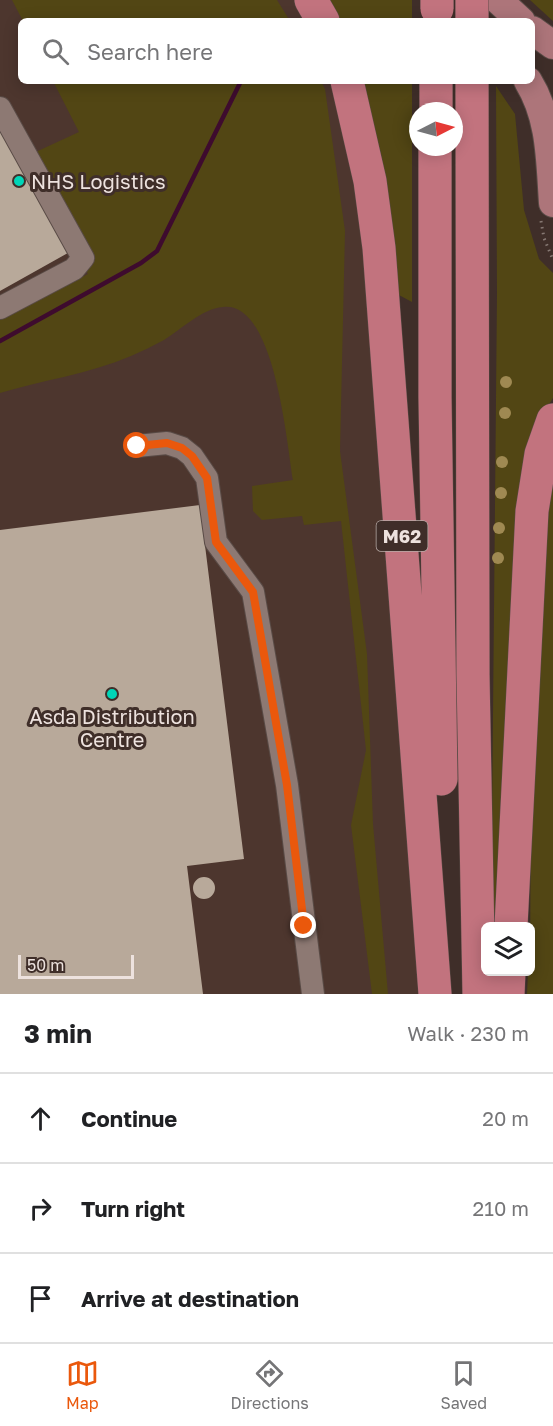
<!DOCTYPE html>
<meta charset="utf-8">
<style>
body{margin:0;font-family:"Golos Text",sans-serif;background:#f6f6f6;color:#202124}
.controls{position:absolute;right:18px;bottom:18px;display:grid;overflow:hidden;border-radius:9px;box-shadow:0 3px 15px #0003}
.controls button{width:54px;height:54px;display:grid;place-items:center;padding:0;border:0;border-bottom:2px solid #e0e0e0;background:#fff;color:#202124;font:30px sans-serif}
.compass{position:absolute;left:409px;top:102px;width:54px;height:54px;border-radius:50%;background:#fff;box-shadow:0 3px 15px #0003;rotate:84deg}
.scale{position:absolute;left:18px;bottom:15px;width:116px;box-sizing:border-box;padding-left:6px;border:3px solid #ede2de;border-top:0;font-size:16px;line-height:21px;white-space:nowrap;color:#ede2de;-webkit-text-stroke:4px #3f2e29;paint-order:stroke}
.stop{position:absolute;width:18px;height:18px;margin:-14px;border:4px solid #ea580c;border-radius:50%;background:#fff}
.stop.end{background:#ea580c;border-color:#fff;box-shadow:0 2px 6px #0008}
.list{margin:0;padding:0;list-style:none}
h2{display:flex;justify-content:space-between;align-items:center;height:78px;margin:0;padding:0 24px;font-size:26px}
h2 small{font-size:20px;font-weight:400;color:#757577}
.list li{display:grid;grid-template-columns:39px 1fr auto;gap:18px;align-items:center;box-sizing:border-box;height:90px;padding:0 24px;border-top:2px solid #e0e0e0}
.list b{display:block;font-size:22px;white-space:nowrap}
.list em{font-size:20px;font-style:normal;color:#757577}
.icon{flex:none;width:33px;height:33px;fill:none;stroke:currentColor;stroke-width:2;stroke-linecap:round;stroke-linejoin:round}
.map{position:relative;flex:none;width:553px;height:994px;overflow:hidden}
.search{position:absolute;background:#fff;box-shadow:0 3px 15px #0003;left:18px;right:18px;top:18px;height:66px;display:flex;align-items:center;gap:15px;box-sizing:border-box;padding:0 21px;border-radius:9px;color:#757577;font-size:22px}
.sheet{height:348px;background:#fff}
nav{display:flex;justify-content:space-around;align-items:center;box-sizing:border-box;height:84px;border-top:2px solid #e0e0e0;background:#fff;font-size:16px;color:#757577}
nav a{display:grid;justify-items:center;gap:3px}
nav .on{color:#ea580c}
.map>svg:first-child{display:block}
.built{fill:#4d362e}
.green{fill:#524614}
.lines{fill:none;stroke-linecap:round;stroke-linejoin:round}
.stream{stroke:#3e0b2e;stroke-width:4.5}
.building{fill:#b8a99a}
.minor-casing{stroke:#594b46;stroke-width:24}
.major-casing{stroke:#594b46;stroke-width:30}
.highway-casing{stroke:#594b46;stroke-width:34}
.path{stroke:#867873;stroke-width:3;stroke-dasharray:1.5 4.5;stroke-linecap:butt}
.minor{stroke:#8d7973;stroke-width:22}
.major{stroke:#ad757a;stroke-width:28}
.highway{stroke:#c2737e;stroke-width:33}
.highway-bridge-casing{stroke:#594b46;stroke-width:34;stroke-linecap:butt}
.highway-bridge{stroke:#c2737e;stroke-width:33}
.tree{fill:#9f8952}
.route{stroke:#ea580c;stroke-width:8}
.poi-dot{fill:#00d5b7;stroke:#3f2e29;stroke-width:2}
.labels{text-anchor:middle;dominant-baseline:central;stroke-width:6;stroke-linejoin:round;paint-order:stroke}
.shield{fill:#3f2e29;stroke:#b9aca8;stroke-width:1.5}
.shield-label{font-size:18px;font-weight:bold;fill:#ede2de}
.poi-label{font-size:20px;fill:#ede2de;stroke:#3f2e29;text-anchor:start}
</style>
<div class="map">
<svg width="553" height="994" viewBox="0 0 553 994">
<rect width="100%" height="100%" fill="#3f2e29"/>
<path class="built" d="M0,0H299L311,21H21V81H336L353,144L401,639L418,994H0Z"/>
<path class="green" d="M12,0H277L290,21H23Z
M326,0H412V21H336Z
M530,0H553V21Z
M53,81H321L325,89L345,231L340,451L367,654L373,824L388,994H372L351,825L366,750L341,521L304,525L302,516L262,520L253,511L252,486L293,480C287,445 275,300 223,307C201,309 182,329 164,340C153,346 142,351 131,356C89,374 43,380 0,393V320L88,274L27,156L79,132Z
M363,81H412V302L397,294L382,158Z
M496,86L515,114L524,210L539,259L553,273V398L543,414L498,926H491L497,293Z
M553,477V994H527L528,972H530L531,782L548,507Z"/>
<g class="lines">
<path class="stream" d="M0,341L141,263L157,251L241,81"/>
</g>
<path class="building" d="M0,113L75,249L0,291Z
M200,505L244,859L187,866L203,994H0V530Z
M193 888a11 11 0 1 1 22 0a11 11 0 1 1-22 0Z"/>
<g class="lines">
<g class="minor-casing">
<path id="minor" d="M0,108L83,258L74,269L0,308
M137,446L167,443L182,448L192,456L207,478L216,542L253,592L287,785L313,994"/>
</g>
<g class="major-casing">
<path id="major" d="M498,0L521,21
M532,30L553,45
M528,81C551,118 550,161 553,203"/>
</g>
<g class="highway-casing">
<path id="highway" d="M311,0L323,21
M347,81L370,181L379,248L435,994
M472,81L473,675L479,994
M436,111V81
M435,147V397L441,779
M511,926L532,511L541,454L553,420
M508,994L509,972"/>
</g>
<path class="path" d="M541,221L544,238L553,260"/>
<use href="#minor" class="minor"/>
<use href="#major" class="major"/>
<use href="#highway" class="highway"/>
<g class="highway-bridge-casing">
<path id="highway-bridge" d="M437,9V0
M472,21V0"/>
</g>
<use href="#highway-bridge" class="highway-bridge"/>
</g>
<g class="tree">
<circle cx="506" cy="382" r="6"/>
<circle cx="505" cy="413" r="6"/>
<circle cx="502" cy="462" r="6"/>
<circle cx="501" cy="493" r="6"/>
<circle cx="499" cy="528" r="6"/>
<circle cx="498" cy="558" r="6"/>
</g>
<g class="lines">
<path class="route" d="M137,446L167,443L182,448L192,456L207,478L216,542L253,592L287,785L304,926"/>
</g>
<g class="poi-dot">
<circle cx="19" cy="181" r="6"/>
<circle cx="112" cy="694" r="6"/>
</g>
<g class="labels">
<rect class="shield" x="376.5" y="521" width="51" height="30" rx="4.5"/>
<g class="shield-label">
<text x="402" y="536">M62</text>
</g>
<g class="poi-label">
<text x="31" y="181">NHS Logistics</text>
<text x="112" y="716" text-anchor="middle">Asda Distribution<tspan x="112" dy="23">Centre</tspan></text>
</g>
</g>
</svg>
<div class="controls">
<button><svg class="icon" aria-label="layers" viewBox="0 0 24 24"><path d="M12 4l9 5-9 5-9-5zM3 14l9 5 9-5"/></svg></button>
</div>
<svg class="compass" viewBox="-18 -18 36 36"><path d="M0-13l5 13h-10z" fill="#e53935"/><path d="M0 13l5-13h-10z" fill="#757577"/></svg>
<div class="scale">50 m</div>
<div class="stop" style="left:137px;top:446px"></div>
<div class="stop end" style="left:304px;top:926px"></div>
<div class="search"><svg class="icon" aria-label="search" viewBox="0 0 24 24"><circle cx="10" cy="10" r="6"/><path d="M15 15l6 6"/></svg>Search here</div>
</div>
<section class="sheet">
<h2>3 min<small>Walk · 230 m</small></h2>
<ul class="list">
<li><svg class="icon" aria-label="ahead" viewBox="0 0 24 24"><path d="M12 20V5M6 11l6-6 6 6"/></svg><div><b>Continue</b></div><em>20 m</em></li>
<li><svg class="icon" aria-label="right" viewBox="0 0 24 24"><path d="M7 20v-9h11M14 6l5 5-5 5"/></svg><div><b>Turn right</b></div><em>210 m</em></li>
<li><svg class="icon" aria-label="arrive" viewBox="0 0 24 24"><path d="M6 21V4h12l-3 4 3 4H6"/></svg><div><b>Arrive at destination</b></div></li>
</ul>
</section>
<nav>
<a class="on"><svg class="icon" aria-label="map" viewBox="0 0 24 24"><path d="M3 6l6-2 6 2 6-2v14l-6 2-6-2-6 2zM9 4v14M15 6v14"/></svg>Map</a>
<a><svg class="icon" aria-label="directions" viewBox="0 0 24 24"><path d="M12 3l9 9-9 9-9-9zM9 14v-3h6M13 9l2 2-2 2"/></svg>Directions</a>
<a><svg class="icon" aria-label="saved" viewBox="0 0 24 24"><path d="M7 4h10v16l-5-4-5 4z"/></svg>Saved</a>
</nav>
